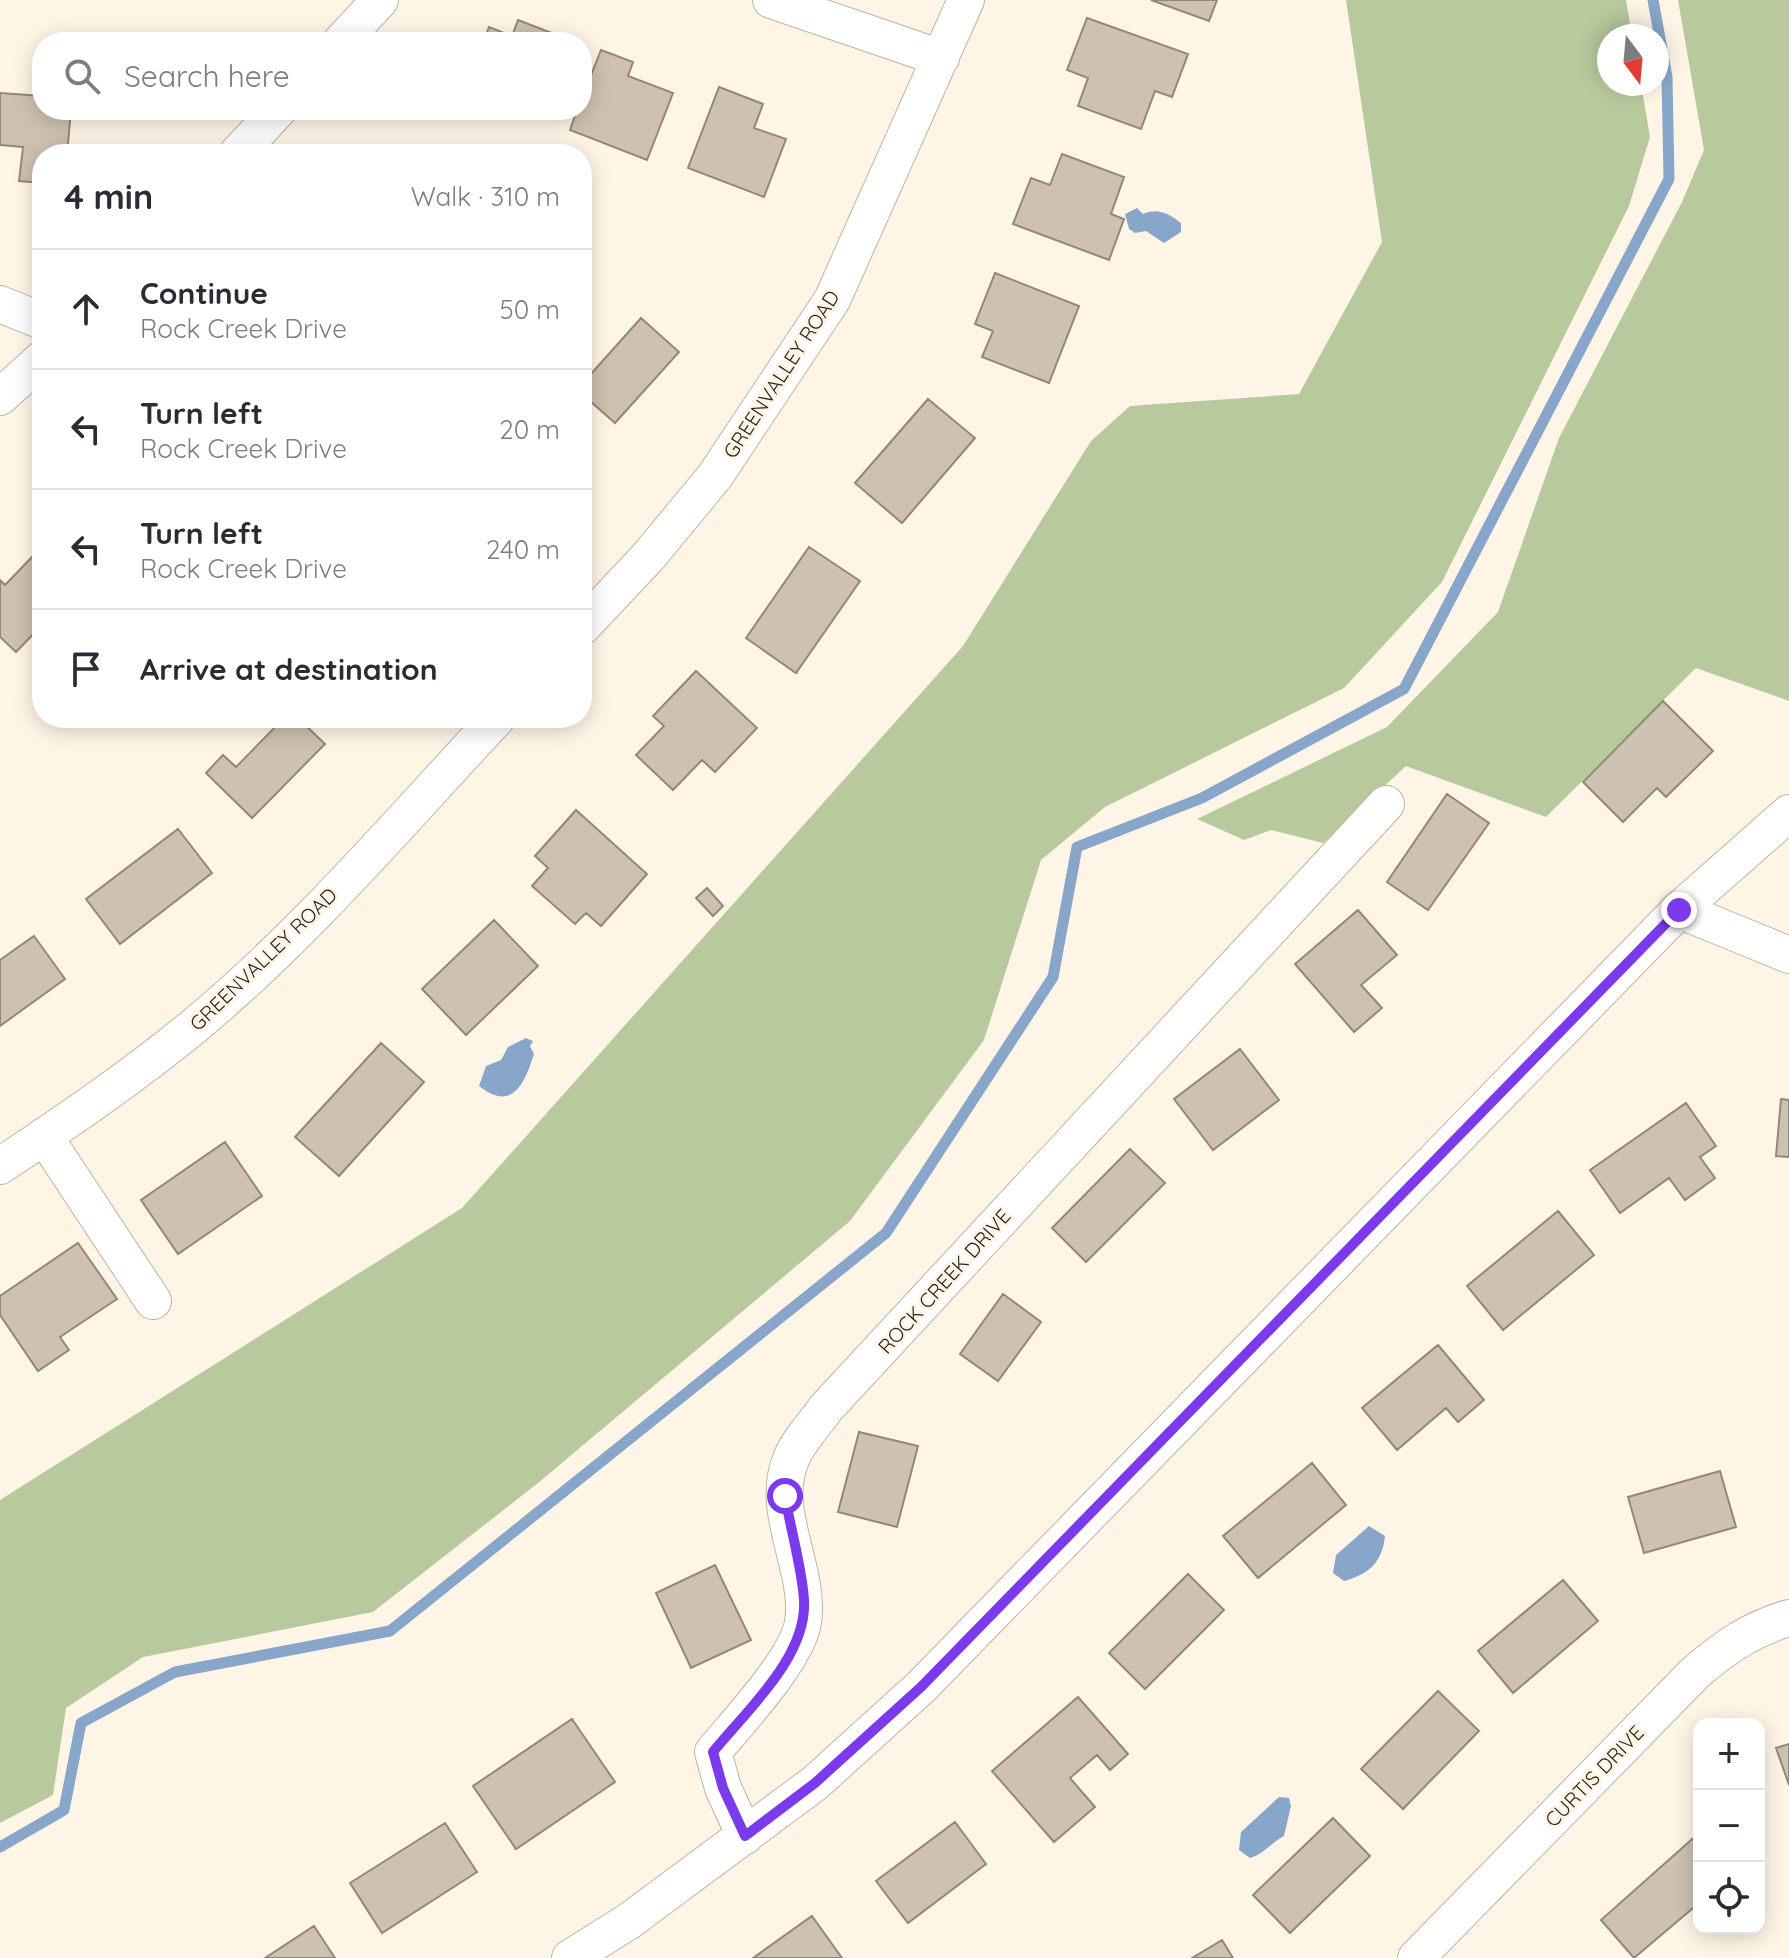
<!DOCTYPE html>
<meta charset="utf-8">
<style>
body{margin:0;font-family:Quicksand,sans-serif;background:#f2f2f3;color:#2b2b33}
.controls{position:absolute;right:24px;bottom:24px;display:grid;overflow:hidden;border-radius:16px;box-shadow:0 4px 20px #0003}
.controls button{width:72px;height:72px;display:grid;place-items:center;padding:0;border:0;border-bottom:2px solid #e1e1e2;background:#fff;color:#2b2b33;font:40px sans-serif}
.compass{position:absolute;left:1597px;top:24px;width:72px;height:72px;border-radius:50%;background:#fff;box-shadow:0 4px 20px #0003;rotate:164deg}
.stop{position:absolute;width:24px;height:24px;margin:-18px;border:6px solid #7c3aed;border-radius:50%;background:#fff}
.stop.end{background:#7c3aed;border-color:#fff;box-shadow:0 2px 8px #0008}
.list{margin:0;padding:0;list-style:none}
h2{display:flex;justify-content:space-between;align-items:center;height:104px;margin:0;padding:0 32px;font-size:34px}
h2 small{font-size:26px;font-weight:400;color:#7c7c81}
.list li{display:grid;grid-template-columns:52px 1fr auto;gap:24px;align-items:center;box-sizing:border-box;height:120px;padding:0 32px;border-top:2px solid #e1e1e2}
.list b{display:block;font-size:30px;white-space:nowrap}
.list p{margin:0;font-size:26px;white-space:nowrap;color:#7c7c81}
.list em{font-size:26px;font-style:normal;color:#7c7c81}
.icon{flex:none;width:44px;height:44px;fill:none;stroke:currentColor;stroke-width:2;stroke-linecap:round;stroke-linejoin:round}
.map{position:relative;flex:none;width:1789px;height:1958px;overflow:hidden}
.search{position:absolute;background:#fff;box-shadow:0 4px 20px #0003;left:32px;top:32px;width:560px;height:88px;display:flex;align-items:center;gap:20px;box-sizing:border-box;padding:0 28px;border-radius:32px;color:#7c7c81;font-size:30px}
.panel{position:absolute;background:#fff;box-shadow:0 4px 20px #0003;left:32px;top:144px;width:560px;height:584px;border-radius:32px}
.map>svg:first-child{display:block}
.forest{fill:#b7c99d}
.water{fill:#88a6ca}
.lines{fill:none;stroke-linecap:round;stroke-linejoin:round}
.stream{stroke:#88a6ca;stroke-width:11}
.building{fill:#cdc2b1;stroke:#938878;stroke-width:2}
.minor-casing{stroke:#beb4a3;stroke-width:38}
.minor{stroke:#fff;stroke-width:36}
.route{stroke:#7c3aed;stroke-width:10}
.labels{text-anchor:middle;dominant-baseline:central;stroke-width:6;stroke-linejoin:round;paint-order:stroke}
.street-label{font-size:20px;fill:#28231d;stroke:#fff5e7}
</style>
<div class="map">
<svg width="1789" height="1958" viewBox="0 0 1789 1958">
<rect width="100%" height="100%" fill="#fff5e7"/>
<path class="forest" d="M1346,0H1626L1632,36H1609V84H1641L1650,137L1629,206L1442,582L1344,688L1105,807L1041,860L984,1040L850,1221L538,1483L373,1612L143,1657L66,1708L53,1795L0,1823V1500L462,1208L963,646L1091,441L1130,406L1299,394L1382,242Z
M1678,0H1789V701L1696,668L1546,817L1406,766L1323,843L1271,830L1244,840L1197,819L1387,727L1498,612L1559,438L1682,202L1704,150Z"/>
<path class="water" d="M1137,208L1143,214C1157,207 1170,214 1181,223V232L1164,243L1146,231L1135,233L1129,229L1125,214Z
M526,1038L533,1041L530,1046L534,1054C525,1082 513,1113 479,1086L486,1066L501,1060L508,1047Z
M1369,1526L1385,1536C1382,1563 1369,1574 1344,1581L1333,1573L1336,1555Z
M1279,1797L1289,1798L1291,1806L1284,1836C1271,1843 1264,1854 1250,1858L1239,1850L1241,1832Z"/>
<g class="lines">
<path class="stream" d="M0,1847L64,1810L81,1723L175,1672L390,1631L886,1233L1053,977L1077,847L1202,798L1404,689L1669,179L1667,77L1653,0"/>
</g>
<path class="building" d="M1151,0H1217L1209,21Z
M1087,18L1188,54L1172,97L1155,91L1141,129L1078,106L1088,78L1067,70Z
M518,20L565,38L564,42H483L489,27L512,36Z
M601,50L633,62L628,76L673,93L647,160L570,130L577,110H582V98Z
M719,87L763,104L754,128L786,139L764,197L688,168Z
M0,93L42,96V110H71L67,154H42V183L19,181L23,147L0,145Z
M1062,154L1124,177L1111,214L1124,219L1109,260L1013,224L1031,178L1050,185Z
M995,273L1079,306L1049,383L982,357L993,331L975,324Z
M641,318L679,352L615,423L582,394V384Z
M928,399L975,438L902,523L855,483Z
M809,547L860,581L796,673L746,638Z
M32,557L42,566V611L37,616L42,625L16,652L0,637V580L5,585Z
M696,671L757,728L715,772L702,760L673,790L636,755L664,726L653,716Z
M1663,701L1713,751L1666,797L1657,788L1623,822L1583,782Z
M284,718H298L325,744L252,818L206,773L223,755L236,767Z
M1447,794L1489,823L1428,910L1387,882Z
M576,810L647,874L601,926L586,913L575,924L532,886L548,868L535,856Z
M178,829L212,873L120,944L86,899Z
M707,888L723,906L713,916L696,898Z
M1358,910L1397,955L1361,985L1382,1008L1354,1032L1295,964Z
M494,920L538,966L466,1035L422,989Z
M34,936L65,979L0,1026V960Z
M381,1043L424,1082L339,1176L295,1137Z
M1240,1049L1279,1100L1213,1150L1174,1099Z
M1781,1099L1789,1100V1157L1776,1156Z
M1686,1103L1716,1146L1700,1157L1715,1178L1685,1200L1669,1178L1620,1213L1590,1170Z
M225,1142L262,1196L178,1254L141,1200Z
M1130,1149L1165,1183L1086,1262L1052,1228Z
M1558,1211L1594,1255L1503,1330L1467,1286Z
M78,1243L117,1299L60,1337L69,1350L38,1371L0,1315V1296Z
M1003,1294L1041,1322L998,1381L960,1354Z
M1438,1345L1484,1400L1458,1422L1446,1408L1397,1450L1362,1408Z
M859,1432L918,1446L897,1527L838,1512Z
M1312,1463L1346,1505L1258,1578L1223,1536Z
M1720,1471L1736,1527L1644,1553L1628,1497Z
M715,1565L751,1640L691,1668L656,1593Z
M1188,1574L1224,1610L1145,1689L1109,1653Z
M1563,1580L1598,1621L1513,1693L1478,1651Z
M1438,1691L1479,1731L1403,1809L1361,1769Z
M1078,1697L1128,1754L1110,1770L1097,1755L1070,1778L1095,1807L1054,1842L992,1771Z
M572,1719L615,1782L516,1849L473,1786Z
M1789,1744V1785L1776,1748Z
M1333,1818L1370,1856L1290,1933L1253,1895Z
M955,1822L986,1864L908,1923L876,1881Z
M445,1823L477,1872L382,1933L350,1883Z
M1699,1833V1903L1634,1958L1601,1920Z
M812,1916L842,1958H753Z
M314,1926L335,1958H265Z
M1222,1940L1233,1958H1192Z"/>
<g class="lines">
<g class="minor-casing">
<path id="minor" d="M771,0L941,58
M341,42L380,0
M237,154L278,110
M0,304L42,321
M0,397L42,359
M582,627L648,557L715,476L832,300L966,0
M1679,910L1789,955
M44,1136L153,1301
M0,1166C66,1122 132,1077 193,1027C304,935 399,823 497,718
M745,1836L723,1788L713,1752C737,1723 798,1658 803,1622C811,1569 769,1512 791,1459C798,1441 815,1424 826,1408L1386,804
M570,1958L629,1921L815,1783L921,1687L1679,910L1789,813
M1416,1958L1695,1673C1725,1647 1751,1629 1789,1618"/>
</g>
<use href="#minor" class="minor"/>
</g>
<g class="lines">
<path class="route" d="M785,1496C790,1527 803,1572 804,1601C807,1657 746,1711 713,1752L723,1788L745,1836L815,1783L921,1687L1679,910"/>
</g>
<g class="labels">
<g class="street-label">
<text transform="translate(781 374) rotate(-57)">GREENVALLEY ROAD</text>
<text transform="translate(263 959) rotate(-44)">GREENVALLEY ROAD</text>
<text transform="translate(944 1281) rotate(-48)">ROCK CREEK DRIVE</text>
<text transform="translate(1594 1776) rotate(-46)">CURTIS DRIVE</text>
</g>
</g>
</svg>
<div class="controls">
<button>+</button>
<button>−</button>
<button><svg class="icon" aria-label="locate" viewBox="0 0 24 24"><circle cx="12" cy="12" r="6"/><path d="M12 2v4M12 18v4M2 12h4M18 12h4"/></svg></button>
</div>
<svg class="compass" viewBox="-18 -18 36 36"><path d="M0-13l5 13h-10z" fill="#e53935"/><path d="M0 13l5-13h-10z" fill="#7c7c81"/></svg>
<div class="stop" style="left:785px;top:1496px"></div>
<div class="stop end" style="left:1679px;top:910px"></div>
<div class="search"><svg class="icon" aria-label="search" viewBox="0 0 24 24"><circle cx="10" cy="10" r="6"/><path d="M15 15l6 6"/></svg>Search here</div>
<section class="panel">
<h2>4 min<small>Walk · 310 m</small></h2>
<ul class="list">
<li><svg class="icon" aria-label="ahead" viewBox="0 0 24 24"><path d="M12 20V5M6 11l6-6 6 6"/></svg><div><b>Continue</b><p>Rock Creek Drive</p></div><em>50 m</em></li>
<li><svg class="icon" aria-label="left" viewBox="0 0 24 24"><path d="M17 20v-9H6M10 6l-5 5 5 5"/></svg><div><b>Turn left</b><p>Rock Creek Drive</p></div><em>20 m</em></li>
<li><svg class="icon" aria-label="left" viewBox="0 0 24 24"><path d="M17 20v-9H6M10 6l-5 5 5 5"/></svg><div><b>Turn left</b><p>Rock Creek Drive</p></div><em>240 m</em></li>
<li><svg class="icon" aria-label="arrive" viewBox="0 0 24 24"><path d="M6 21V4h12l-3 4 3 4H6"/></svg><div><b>Arrive at destination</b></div></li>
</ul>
</section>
</div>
